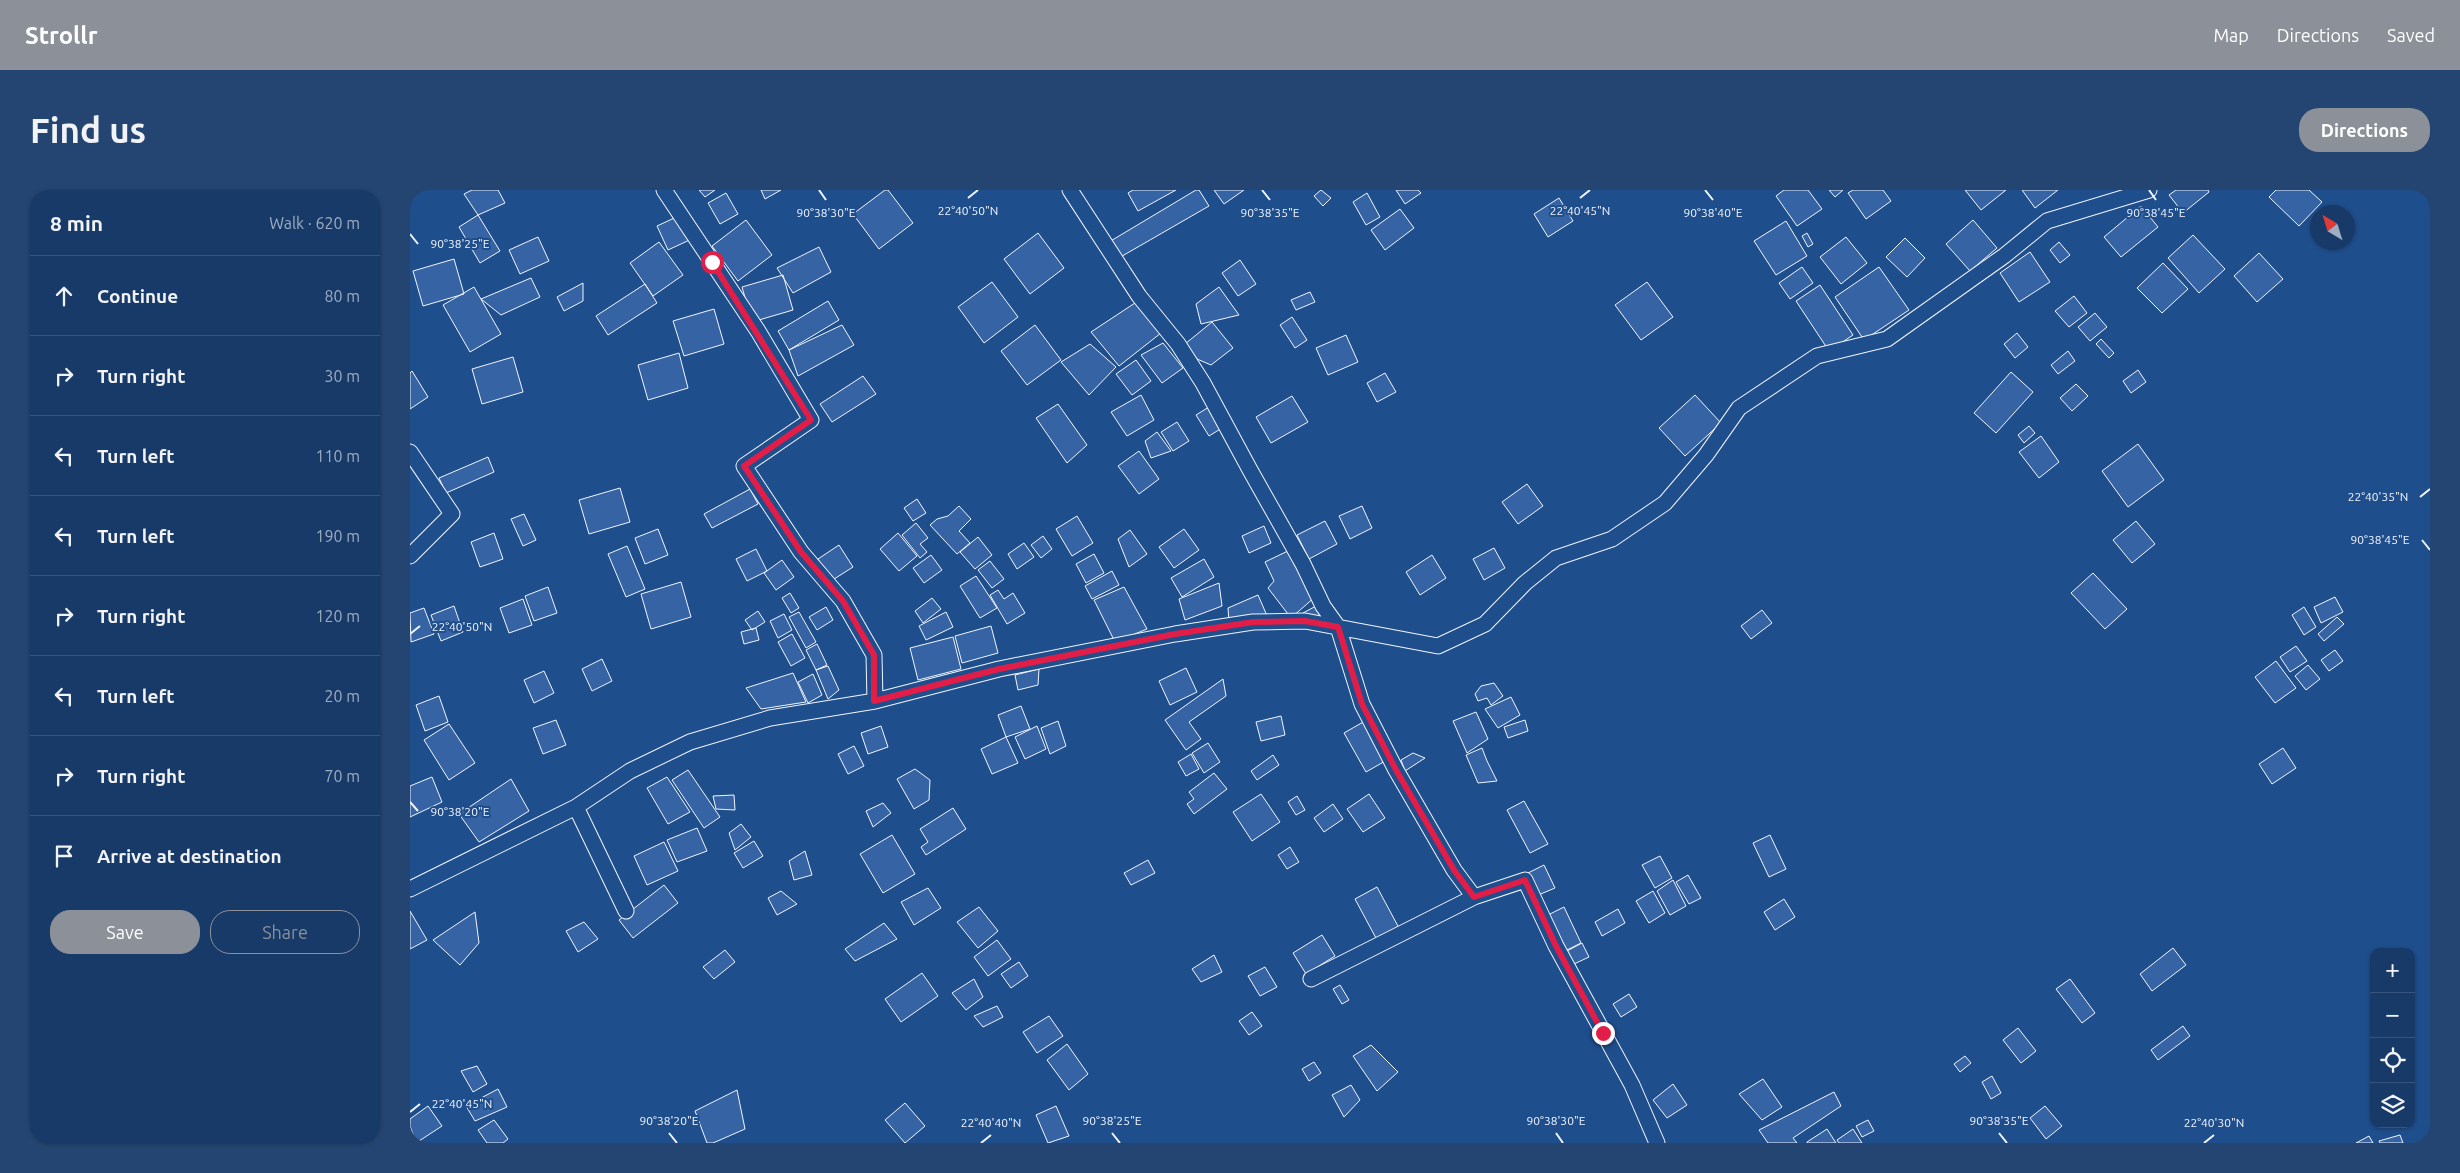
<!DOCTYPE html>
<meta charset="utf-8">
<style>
body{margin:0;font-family:Ubuntu,sans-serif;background:#244571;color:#f1f3f6}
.controls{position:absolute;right:15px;bottom:15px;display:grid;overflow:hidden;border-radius:10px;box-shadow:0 1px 4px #0004}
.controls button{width:45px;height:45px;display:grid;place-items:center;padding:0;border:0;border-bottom:1px solid #36547d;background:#173a69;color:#f1f3f6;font:25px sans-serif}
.compass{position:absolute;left:1900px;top:15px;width:45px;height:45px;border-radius:50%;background:#173a69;box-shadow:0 1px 4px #0004;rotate:322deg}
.stop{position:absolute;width:15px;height:15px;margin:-11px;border:4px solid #e11d48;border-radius:50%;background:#fff}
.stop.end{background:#e11d48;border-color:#fff;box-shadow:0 1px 5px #0008}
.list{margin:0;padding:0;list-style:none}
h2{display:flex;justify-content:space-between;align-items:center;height:65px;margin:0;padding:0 20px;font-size:21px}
h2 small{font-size:16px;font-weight:400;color:#9eadc0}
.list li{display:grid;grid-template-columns:32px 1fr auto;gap:15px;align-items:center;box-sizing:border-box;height:80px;padding:0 20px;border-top:1px solid #36547d}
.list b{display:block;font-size:19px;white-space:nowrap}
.list em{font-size:16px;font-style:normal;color:#9eadc0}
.actions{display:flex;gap:10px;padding:15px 20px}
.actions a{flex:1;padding:11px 0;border:1px solid #8c9099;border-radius:20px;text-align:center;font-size:18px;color:#8c9099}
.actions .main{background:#8c9099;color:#fff}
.icon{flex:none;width:28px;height:28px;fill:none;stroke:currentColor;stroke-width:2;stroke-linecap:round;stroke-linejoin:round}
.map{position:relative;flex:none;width:2020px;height:953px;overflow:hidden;border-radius:20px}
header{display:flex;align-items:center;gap:30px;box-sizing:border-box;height:70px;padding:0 25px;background:#8c9099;color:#fff}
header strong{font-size:24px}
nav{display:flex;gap:28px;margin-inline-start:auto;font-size:18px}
.intro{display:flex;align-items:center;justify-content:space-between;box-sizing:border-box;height:120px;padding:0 30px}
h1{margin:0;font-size:35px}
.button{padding:12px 22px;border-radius:20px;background:#8c9099;color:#fff;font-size:18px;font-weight:700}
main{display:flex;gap:30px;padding:0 30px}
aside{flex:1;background:#173a69;border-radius:20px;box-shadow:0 1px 4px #0004}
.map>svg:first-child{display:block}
.building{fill:#3563a3;stroke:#f2f6ff}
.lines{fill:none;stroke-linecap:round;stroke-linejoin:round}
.minor-casing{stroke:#f2f6ff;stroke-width:17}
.minor{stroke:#1f4e8c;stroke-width:15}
.route{stroke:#e11d48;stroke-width:6}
.ticks{fill:none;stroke:#f2f6ff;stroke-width:2}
.ticks-label{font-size:12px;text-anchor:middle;fill:#f2f6ff;stroke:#1f4e8c;stroke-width:4;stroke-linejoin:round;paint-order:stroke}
</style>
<header>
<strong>Strollr</strong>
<nav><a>Map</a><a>Directions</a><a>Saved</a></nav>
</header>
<div class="intro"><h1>Find us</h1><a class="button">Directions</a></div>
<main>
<aside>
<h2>8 min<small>Walk · 620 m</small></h2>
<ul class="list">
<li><svg class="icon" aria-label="ahead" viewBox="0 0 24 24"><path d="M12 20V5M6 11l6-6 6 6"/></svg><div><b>Continue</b></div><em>80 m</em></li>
<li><svg class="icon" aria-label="right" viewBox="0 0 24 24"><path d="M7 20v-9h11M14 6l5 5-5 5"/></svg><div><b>Turn right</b></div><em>30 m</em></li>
<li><svg class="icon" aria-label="left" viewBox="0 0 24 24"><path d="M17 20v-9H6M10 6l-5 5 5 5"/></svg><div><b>Turn left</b></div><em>110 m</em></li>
<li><svg class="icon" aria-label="left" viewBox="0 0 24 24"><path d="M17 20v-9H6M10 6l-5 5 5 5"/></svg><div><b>Turn left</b></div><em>190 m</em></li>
<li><svg class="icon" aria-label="right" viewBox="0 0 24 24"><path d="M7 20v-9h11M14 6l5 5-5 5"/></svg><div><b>Turn right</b></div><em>120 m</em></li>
<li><svg class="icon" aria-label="left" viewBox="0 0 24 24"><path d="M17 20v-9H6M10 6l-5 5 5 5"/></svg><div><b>Turn left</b></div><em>20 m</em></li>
<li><svg class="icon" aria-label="right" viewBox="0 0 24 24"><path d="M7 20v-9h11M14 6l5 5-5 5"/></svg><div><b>Turn right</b></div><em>70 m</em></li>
<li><svg class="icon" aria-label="arrive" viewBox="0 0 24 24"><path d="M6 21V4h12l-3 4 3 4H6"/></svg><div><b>Arrive at destination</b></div></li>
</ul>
<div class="actions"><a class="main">Save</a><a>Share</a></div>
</aside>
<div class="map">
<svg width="2020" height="953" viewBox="0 0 2020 953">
<rect width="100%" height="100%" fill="#1f4e8c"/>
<path class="building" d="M62,0H88L95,13L68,25L54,4Z
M289,0H305L295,7Z
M351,0H371L355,9Z
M475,0H478L503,33L469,59L443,24Z
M723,0H766L728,21L718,3Z
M786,0H789L799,16L707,69L699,52Z
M804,0H834L814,14Z
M911,0L921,8L913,16L904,6Z
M986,0H1008L1011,3L995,14Z
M1374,0H1398L1412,19L1387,36L1366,6Z
M1419,0H1433L1425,7Z
M1443,0H1473L1481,11L1456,29L1438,3Z
M1555,0H1596L1571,20Z
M1612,0H1648L1625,18Z
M1766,0H1798L1799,2L1773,23L1759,5Z
M1866,0H1899L1912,12L1889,36L1859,7Z
M316,3L328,24L310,34L298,13Z
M957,3L970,27L956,35L943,12Z
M1149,8L1163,31L1138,47L1124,24Z
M1731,16L1748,37L1711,67L1694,47Z
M990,19L1004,38L975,60L961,40Z
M275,23L286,47L258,60L247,36Z
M68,25L90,61L70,73L49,37Z
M336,30L362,65L328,91L302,56Z
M1563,30L1587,58L1560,81L1536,54Z
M1376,31L1397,66L1366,85L1344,51Z
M628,43L654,78L620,104L594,69Z
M1397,43L1403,54L1398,57L1392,46Z
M1783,45L1815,79L1789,103L1758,68Z
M128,47L139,71L110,84L99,60Z
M1436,47L1457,73L1431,94L1410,67Z
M1495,48L1515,68L1497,87L1476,67Z
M249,52L273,85L243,106L220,73Z
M1649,52L1660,65L1650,73L1640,60Z
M409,57L421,82L383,103L367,78Z
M1620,62L1640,92L1609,112L1590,83Z
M1849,63L1873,89L1847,112L1824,86Z
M44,69L54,104L13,116L3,81Z
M830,70L846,94L828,106L812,83Z
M1753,73L1778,99L1752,123L1727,98Z
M1392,77L1403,93L1380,109L1369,93Z
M1469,77L1499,120L1454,150L1425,107Z
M373,85L383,120L342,132L332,97Z
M121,88L130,107L91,125L71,109Z
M582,92L608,127L574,153L548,117Z
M1237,92L1263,127L1231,150L1205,115Z
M173,93V111L154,121L147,107Z
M235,94L247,113L198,145L186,126Z
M1410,95L1443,145L1419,161L1386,111Z
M64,97L91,144L60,162L33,115Z
M809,97L829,125L791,134L786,114Z
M900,102L905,112L886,120L881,110Z
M1664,106L1677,123L1659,137L1645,121Z
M418,111L429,130L379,160L368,141Z
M728,111L751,143L709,176L681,142Z
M304,119L314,154L274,166L263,131Z
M1685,123L1697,137L1680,151L1668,137Z
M882,127L897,150L885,158L870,135Z
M802,132L823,158L801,175L787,169L775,154Z
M432,135L444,155L388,186L379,160Z
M625,135L651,170L617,195L591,161Z
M1607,143L1618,157L1605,168L1594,154Z
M936,145L948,172L918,185L906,158Z
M1691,149L1704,163L1699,168L1686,154Z
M753,153L773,178L752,193L731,165Z
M680,154L706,177L679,205L651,172Z
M1658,161L1665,171L1648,184L1641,175Z
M269,163L278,198L238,210L228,175Z
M103,167L113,202L72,214L62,179Z
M726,170L741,191L722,205L706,184Z
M1728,180L1736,192L1721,203L1713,191Z
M2,181L18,207L0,219V183Z
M1601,182L1623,202L1586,243L1564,223Z
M975,183L986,202L967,212L957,193Z
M453,186L466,204L422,232L410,214Z
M1666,194L1678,206L1662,221L1650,208Z
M731,205L744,230L717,246L701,222Z
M1285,205L1311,233L1275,266L1249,238Z
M882,206L898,232L861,253L846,227Z
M648,214L677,255L657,273L626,228Z
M799,217L812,238L799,246L786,225Z
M767,232L779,251L763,261L751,242Z
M1619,236L1625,243L1614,253L1608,245Z
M747,242L761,261L741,268L735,251Z
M1631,246L1649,272L1629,288L1609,262Z
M1728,254L1754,290L1718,317L1692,281Z
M729,261L749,289L729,304L708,276Z
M78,267L84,282L36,303L29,288Z
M1117,294L1133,316L1108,334L1092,312Z
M210,298L220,332L179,344L169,310Z
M340,299L348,314L302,338L294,324Z
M507,309L516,323L503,331L494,318Z
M549,316L561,329L549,341L560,353L547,364L520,335L527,329L538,326Z
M952,316L962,338L940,349L929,326Z
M114,324L126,350L113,356L101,329Z
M667,326L683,353L662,366L646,339Z
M915,331L927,354L899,369L887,345Z
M1726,331L1745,354L1722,373L1703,350Z
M506,333L518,348L510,354L517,362L510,368L492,345Z
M854,336L861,353L839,363L832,346Z
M248,339L258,365L235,374L225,348Z
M774,339L789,360L764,378L749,357Z
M720,340L737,364L719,377L708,349Z
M84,343L93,369L70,377L61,352Z
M488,343L507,366L489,381L470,359Z
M633,346L642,359L631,368L621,355Z
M568,347L582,365L565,379L550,362Z
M614,353L624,367L607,379L598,364Z
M429,355L443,377L421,391L408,369Z
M217,356L235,399L216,407L198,364Z
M1084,358L1095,378L1074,390L1063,369Z
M346,359L357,381L337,391L326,369Z
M882,359L889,367L884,375L896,388L906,406L881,428L858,398L864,391L855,372Z
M684,364L694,383L676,393L666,374Z
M521,365L532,380L514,393L503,378Z
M1022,365L1036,388L1010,405L996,382Z
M794,369L804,387L772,407L761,388Z
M372,370L384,387L366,400L354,383Z
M580,371L594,389L582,398L568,380Z
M702,381L709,395L682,409L675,396Z
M1683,383L1717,419L1695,439L1661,403Z
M566,386L587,418L570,428L550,396Z
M271,392L281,427L241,439L231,404Z
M809,393L812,416L775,430L769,409Z
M138,397L147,423L124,431L115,406Z
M714,397L737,439L705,452L684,410Z
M588,400L594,409L603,403L615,423L597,434L580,405Z
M380,403L389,418L381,423L372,408Z
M848,405L858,428L819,432L818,418Z
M1925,407L1933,422L1911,433L1904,417Z
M522,408L531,419L513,433L505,421Z
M113,409L122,435L99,443L90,418Z
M44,416L53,442L31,451L21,425Z
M906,416L911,427L894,428L893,423Z
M416,417L423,430L407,440L399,427Z
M1894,417L1906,437L1894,445L1882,425Z
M14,418L24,444L1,452L0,423Z
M1352,420L1362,433L1341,449L1331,436Z
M348,421L355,432L342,440L335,430Z
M389,422L406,452L396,458L379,427Z
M536,422L543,437L516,450L509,436Z
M374,424L382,440L368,448L360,431Z
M1927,427L1934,434L1914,451L1908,444Z
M581,436L588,463L552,473L545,446Z
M346,438L349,450L334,454L331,442Z
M382,444L395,468L381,476L368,452Z
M543,447L551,479L508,490L500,458Z
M407,454L417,475L406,480L396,460Z
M1886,456L1897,471L1880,482L1870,467Z
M1925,460L1933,471L1919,481L1911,470Z
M192,469L202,491L182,501L172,479Z
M1866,471L1886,498L1865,513L1845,487Z
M1898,475L1910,489L1896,500L1885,486Z
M418,476L429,500L418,509L406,480Z
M776,478L787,502L760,515L749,491Z
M629,479L628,495L608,500L605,485Z
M134,481L144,503L124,513L114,490Z
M383,483L396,512L351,519L336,498Z
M403,484L412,505L398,513L388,492Z
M813,489L816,506L779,532L791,549L776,560L755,530Z
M1084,493L1093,506L1081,515L1077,508L1068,511L1065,504L1071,496Z
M29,506L38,532L15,541L6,515Z
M1101,507L1110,525L1088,538L1075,519Z
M611,516L620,539L596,547L588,525Z
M1066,522L1078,549L1057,563L1043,531Z
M871,526L875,545L851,551L846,532Z
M146,530L156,555L133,564L123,538Z
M1115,530L1118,541L1098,548L1094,537Z
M648,531L656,556L640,564L631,538Z
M955,531L977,570L956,582L934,543Z
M39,534L65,573L39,590L14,550Z
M471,536L478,557L458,564L451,543Z
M627,536L636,559L615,569L605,547Z
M596,547L608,573L582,584L571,559Z
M798,553L810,572L794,583L782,563Z
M444,556L454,576L438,584L428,564Z
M1072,558L1077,571L1087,591L1068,593L1056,565Z
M1873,558L1886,578L1862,594L1849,574Z
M1003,563L1015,568L995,581L991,570Z
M781,564L789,579L776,586L768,572Z
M863,565L869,575L847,590L841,581Z
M505,579L520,590L519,610L504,619L487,589Z
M278,580L310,627L294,638L262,590Z
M804,583L817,599L784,624L777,614L784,609L779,602Z
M22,587L32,612L0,627V596Z
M257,587L280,622L258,634L237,598Z
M101,589L119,621L69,652L49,624Z
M851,604L870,632L842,651L823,622Z
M959,604L975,628L953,642L937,619Z
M324,605L325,620L306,619L303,606Z
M887,606L895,620L886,625L878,612Z
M1114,611L1138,654L1120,663L1097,620Z
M473,613L481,623L463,637L456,621Z
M923,614L933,629L914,642L904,628Z
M543,618L556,639L516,665L511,657L518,652L510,639Z
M331,634L341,647L325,660L319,643Z
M287,638L297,661L267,672L257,650Z
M482,645L505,684L473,703L450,664Z
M1360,645L1376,679L1359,687L1343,653Z
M344,651L353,666L333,678L324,663Z
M254,652L268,681L237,695L224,666Z
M880,657L889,672L877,679L868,665Z
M395,661L402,685L384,690L379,671Z
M1250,666L1262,688L1245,698L1232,675Z
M738,670L745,683L721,695L714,683Z
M1134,675L1145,698L1126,706L1116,684Z
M1278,685L1291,708L1279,714L1266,692Z
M1263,690L1276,716L1260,725L1247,701Z
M254,695L268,713L223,748L209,730Z
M967,697L989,738L967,750L945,709Z
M518,698L531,718L504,735L491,712Z
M371,701L387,714L367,725L358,708Z
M1243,701L1255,723L1239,733L1226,711Z
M1374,709L1385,727L1365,740L1354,722Z
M569,717L588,741L568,758L547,732Z
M1154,717L1171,753L1155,761L1138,725Z
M1208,719L1215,733L1192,746L1185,732Z
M0,721L17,750L0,759Z
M65,722L69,753L50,775L23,750Z
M174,732L188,749L168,762L156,741Z
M474,733L487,749L445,771L435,759Z
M912,745L925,766L896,784L883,763Z
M587,750L601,769L578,786L564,767Z
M1172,753L1179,767L1164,774L1157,761Z
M1763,758L1776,775L1742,801L1730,784Z
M315,760L325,772L304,789L293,777Z
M804,765L812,782L791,792L782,779Z
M609,772L618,786L601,798L591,784Z
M855,777L867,797L850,806L838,786Z
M512,783L528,806L491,832L475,809Z
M564,789L573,807L556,820L542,803Z
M1660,789L1685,823L1672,833L1646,799Z
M930,795L939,810L932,814L923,799Z
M1219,804L1227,817L1211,827L1203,814Z
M587,816L593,827L573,837L564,826Z
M842,822L852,836L839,845L829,831Z
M639,826L653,846L627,863L613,842Z
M1773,836L1780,846L1748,870L1741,860Z
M1608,838L1626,861L1611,873L1593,850Z
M657,854L678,884L659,900L637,870Z
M961,855L988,882L967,901L943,866Z
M1555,866L1561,873L1550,882L1544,874Z
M904,872L911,883L899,891L892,879Z
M67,876L77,894L63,902L51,881Z
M1582,886L1591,903L1581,909L1572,892Z
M1353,889L1372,917L1352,930L1329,904Z
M1263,894L1277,915L1257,928L1243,910Z
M941,895L950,910L934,927L922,905Z
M88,899L97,917L65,931L56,916Z
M327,900L335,939L303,953H297L285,921Z
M1424,902L1431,916L1383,948L1387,953H1358L1349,940Z
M495,913L515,936L495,953L475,930Z
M18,916L32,936L6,953L0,936V929Z
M646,916L659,946L638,953L626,925Z
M1635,916L1652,936L1636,949L1620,928Z
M84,930L98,949L93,953H77L68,940Z
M1458,930L1464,941L1452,947L1446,936Z
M1417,939L1426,953H1397V952Z
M1443,939L1452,953H1429L1427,950Z
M1990,945L1993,953H1970L1969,951Z
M1959,946L1963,953H1946Z"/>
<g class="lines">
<g class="minor-casing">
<path id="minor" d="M254,0L348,141L401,230L334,276L391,362L433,411L464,465L465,511
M660,0L729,106L768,154L793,193L840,280L893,374L913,416L928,437L952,514L986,580L1044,680L1064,707L1115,690L1146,756L1222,895L1247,953
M0,262L42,324L0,366
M166,617L216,721
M0,699L166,617L220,581L280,552L360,528L465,511L589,479L765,444L843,432L895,431L1028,456L1075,434L1115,393L1146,368L1202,349L1255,313L1296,265L1329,218L1407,166L1477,149L1594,66L1637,31L1739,0
M901,789L1064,707"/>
</g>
<use href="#minor" class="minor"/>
</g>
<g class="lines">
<path class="route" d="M302,72L401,230L334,276L391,362L433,411L464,465V511L589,479L765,444L843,432L895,431L928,437L952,514L986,580L1044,680L1064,707L1115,690L1146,756L1193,843"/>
</g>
<path class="ticks" d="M409,0L416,10M852,0L860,10M1295,0L1303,10M1739,0L1746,10M558,8L568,0M1170,8L1180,0M0,44L8,54M2010,307L2020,299M2012,350L2020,360M0,444L10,436M0,612L8,621M0,922L10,914M259,943L267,953M702,943L710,953M1146,943L1153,953M1589,943L1597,953M571,953L581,945M1794,953L1804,945"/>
<g class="ticks-label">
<text x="558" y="25">22°40'50"N</text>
<text x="1170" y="25">22°40'45"N</text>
<text x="860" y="27">90°38'35"E</text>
<text x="1746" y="27">90°38'45"E</text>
<text x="416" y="27">90°38'30"E</text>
<text x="1303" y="27">90°38'40"E</text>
<text x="50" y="58">90°38'25"E</text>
<text x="1968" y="311">22°40'35"N</text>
<text x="1970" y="354">90°38'45"E</text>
<text x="52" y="441">22°40'50"N</text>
<text x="50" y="626">90°38'20"E</text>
<text x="52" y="918">22°40'45"N</text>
<text x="259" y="935">90°38'20"E</text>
<text x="702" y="935">90°38'25"E</text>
<text x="1146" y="935">90°38'30"E</text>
<text x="1589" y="935">90°38'35"E</text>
<text x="581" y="937">22°40'40"N</text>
<text x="1804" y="937">22°40'30"N</text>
</g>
</svg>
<div class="controls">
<button>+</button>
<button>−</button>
<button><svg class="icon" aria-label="locate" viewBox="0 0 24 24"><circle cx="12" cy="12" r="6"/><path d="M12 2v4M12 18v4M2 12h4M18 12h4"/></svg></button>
<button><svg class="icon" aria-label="layers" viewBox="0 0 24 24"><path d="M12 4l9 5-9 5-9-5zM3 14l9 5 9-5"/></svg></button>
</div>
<svg class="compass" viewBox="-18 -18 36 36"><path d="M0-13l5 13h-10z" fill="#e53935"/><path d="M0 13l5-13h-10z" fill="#9eadc0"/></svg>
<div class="stop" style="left:302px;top:72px"></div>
<div class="stop end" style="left:1193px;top:843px"></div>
</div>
</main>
